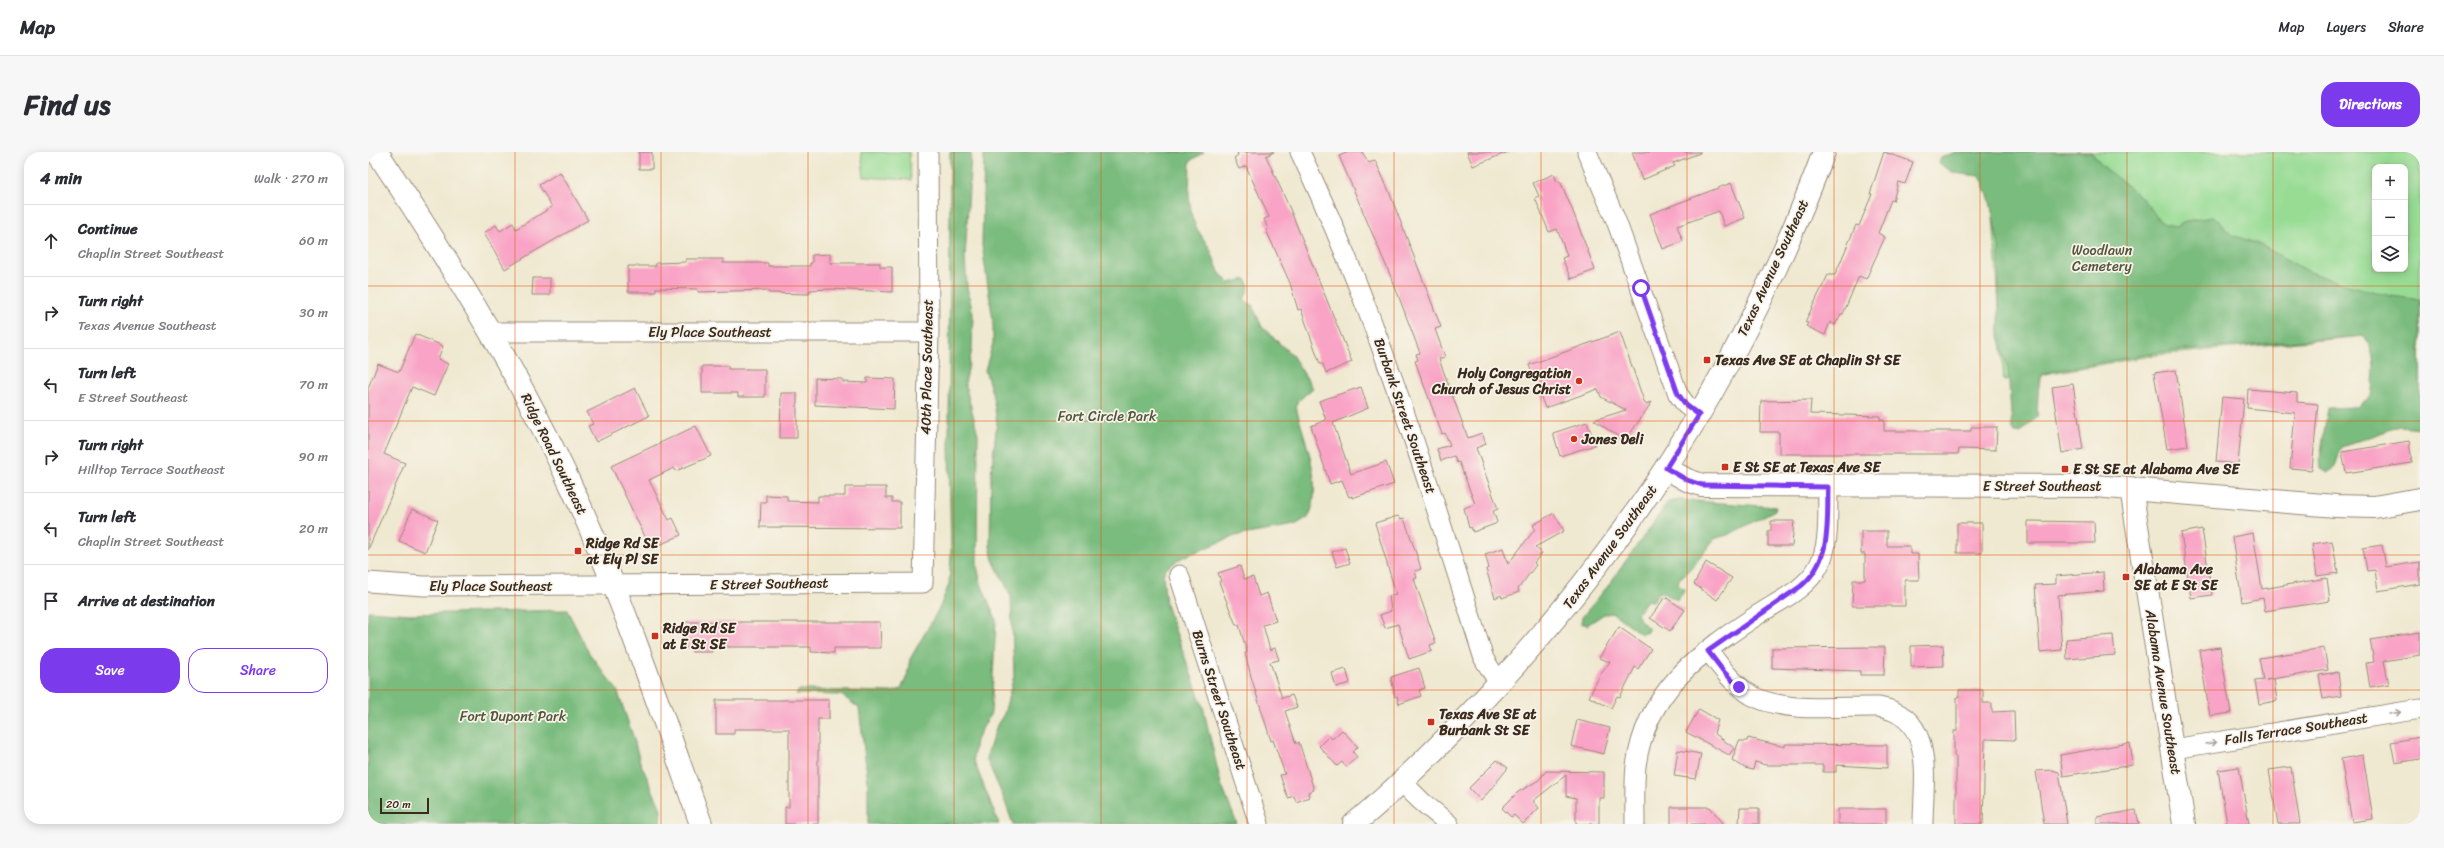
<!DOCTYPE html>
<meta charset="utf-8">
<style>
body{margin:0;font-family:Sriracha,sans-serif;background:#f7f7f7;color:#2b2b33}
.controls{position:absolute;right:12px;top:12px;display:grid;overflow:hidden;border-radius:8px;box-shadow:0 2px 10px #0003}
.controls button{width:36px;height:36px;display:grid;place-items:center;padding:0;border:0;border-bottom:1px solid #e1e1e2;background:#fff;color:#2b2b33;font:20px sans-serif}
.scale{position:absolute;left:12px;bottom:10px;width:49px;box-sizing:border-box;padding-left:4px;border:2px solid #3b2a1e;border-top:0;font-size:11px;line-height:14px;white-space:nowrap;color:#3b2a1e;-webkit-text-stroke:3px #f7f3e8;paint-order:stroke}
.stop{position:absolute;width:12px;height:12px;margin:-9px;border:3px solid #7c3aed;border-radius:50%;background:#fff}
.stop.end{background:#7c3aed;border-color:#fff;box-shadow:0 1px 4px #0008}
.list{margin:0;padding:0;list-style:none}
h2{display:flex;justify-content:space-between;align-items:center;height:52px;margin:0;padding:0 16px;font-size:17px}
h2 small{font-size:13px;font-weight:400;color:#7c7c81}
.list li{display:grid;grid-template-columns:26px 1fr auto;gap:12px;align-items:center;box-sizing:border-box;height:72px;padding:0 16px;border-top:1px solid #e1e1e2}
.list b{display:block;font-size:15px;white-space:nowrap}
.list p{margin:0;font-size:13px;white-space:nowrap;color:#7c7c81}
.list em{font-size:13px;font-style:normal;color:#7c7c81}
.actions{display:flex;gap:8px;padding:12px 16px}
.actions a{flex:1;padding:9px 0;border:1px solid #7c3aed;border-radius:16px;text-align:center;font-size:14px;color:#7c3aed}
.actions .main{background:#7c3aed;color:#fff}
.icon{flex:none;width:22px;height:22px;fill:none;stroke:currentColor;stroke-width:2;stroke-linecap:round;stroke-linejoin:round}
.map{position:relative;flex:none;width:2052px;height:672px;overflow:hidden;border-radius:16px}
header{display:flex;align-items:center;gap:24px;box-sizing:border-box;height:56px;padding:0 20px;background:#fff;border-bottom:1px solid #e1e1e2}
header strong{font-size:19px}
nav{display:flex;gap:22px;margin-inline-start:auto;font-size:14px}
.intro{display:flex;align-items:center;justify-content:space-between;box-sizing:border-box;height:96px;padding:0 24px}
h1{margin:0;font-size:28px}
.button{padding:10px 18px;border-radius:16px;background:#7c3aed;color:#fff;font-size:14px;font-weight:700}
main{display:flex;gap:24px;padding:0 24px}
aside{flex:1;background:#fff;border-radius:16px;box-shadow:0 2px 10px #0003}
.map>svg:first-child{display:block}
.green{fill:#98dc94;stroke:#6a8359;fill-rule:evenodd}
.forest{fill:#7abc7e;stroke:#5a734e}
.building{fill:#f9a4c6}
.lines{fill:none;stroke-linecap:round;stroke-linejoin:round}
.street-casing{stroke:#968a78;stroke-width:21}
.secondary-casing{stroke:#968a78;stroke-width:24}
.street{stroke:#fff;stroke-width:19}
.secondary{stroke:#fff;stroke-width:22}
.oneway{stroke:#a79f9a}
.route{stroke:#7c3aed;stroke-width:5}
.grid{fill:none;stroke:#df570d;stroke-width:1;stroke-opacity:0.55}
.poi-dot{fill:#c8321e;stroke:#f7f3e8;stroke-width:1.5}
.labels{text-anchor:middle;dominant-baseline:central;stroke-width:3.5;stroke-linejoin:round;paint-order:stroke}
.park-label{font-size:14px;fill:#52563c;stroke:#f7f3e8}
.street-label{font-size:14px;fill:#3b2a1e;stroke:#f7f3e8}
.poi-label{font-size:14px;font-weight:bold;fill:#3b2a1e;stroke:#f7f3e8;text-anchor:start}
</style>
<header>
<strong>Map</strong>
<nav><a>Map</a><a>Layers</a><a>Share</a></nav>
</header>
<div class="intro"><h1>Find us</h1><a class="button">Directions</a></div>
<main>
<aside>
<h2>4 min<small>Walk · 270 m</small></h2>
<ul class="list">
<li><svg class="icon" aria-label="ahead" viewBox="0 0 24 24"><path d="M12 20V5M6 11l6-6 6 6"/></svg><div><b>Continue</b><p>Chaplin Street Southeast</p></div><em>60 m</em></li>
<li><svg class="icon" aria-label="right" viewBox="0 0 24 24"><path d="M7 20v-9h11M14 6l5 5-5 5"/></svg><div><b>Turn right</b><p>Texas Avenue Southeast</p></div><em>30 m</em></li>
<li><svg class="icon" aria-label="left" viewBox="0 0 24 24"><path d="M17 20v-9H6M10 6l-5 5 5 5"/></svg><div><b>Turn left</b><p>E Street Southeast</p></div><em>70 m</em></li>
<li><svg class="icon" aria-label="right" viewBox="0 0 24 24"><path d="M7 20v-9h11M14 6l5 5-5 5"/></svg><div><b>Turn right</b><p>Hilltop Terrace Southeast</p></div><em>90 m</em></li>
<li><svg class="icon" aria-label="left" viewBox="0 0 24 24"><path d="M17 20v-9H6M10 6l-5 5 5 5"/></svg><div><b>Turn left</b><p>Chaplin Street Southeast</p></div><em>20 m</em></li>
<li><svg class="icon" aria-label="arrive" viewBox="0 0 24 24"><path d="M6 21V4h12l-3 4 3 4H6"/></svg><div><b>Arrive at destination</b></div></li>
</ul>
<div class="actions"><a class="main">Save</a><a>Share</a></div>
</aside>
<div class="map">
<svg width="2052" height="672" viewBox="0 0 2052 672">
<rect width="100%" height="100%" fill="#f7f3e8"/>
<filter id="ink" filterUnits="userSpaceOnUse"><feTurbulence type="fractalNoise" baseFrequency=".025" numOctaves="2"/><feDisplacementMap in="SourceGraphic" scale="8" xChannelSelector="R" yChannelSelector="G"/><feConvolveMatrix kernelMatrix="1 2 1 2 8 2 1 2 1" color-interpolation-filters="sRGB"/></filter>
<filter id="wash" filterUnits="userSpaceOnUse"><feTurbulence type="fractalNoise" baseFrequency=".012" numOctaves="4" result="noise"/><feDisplacementMap in="SourceGraphic" scale="16" xChannelSelector="R" yChannelSelector="G"/><feGaussianBlur stdDeviation="0.9" result="paint"/><feColorMatrix in="noise" values="0 0 0 0 0 0 0 0 0 0 0 0 0 0 0 0 0 1.4 0 .05"/><feComposite in="paint" operator="in"/></filter>
<g filter="url(#wash)">
<rect width="100%" height="100%" fill="#f0e9d1"/>
<path class="green" d="M493,0H541L543,28L496,25Z
M1611,0H2052V237L2008,183L1788,203L1636,229L1625,63ZM2007,15H2037V117H2007Z"/>
<path class="forest" d="M582,0H603L597,107L599,135L605,162L604,197L597,232L610,282L609,414L613,432L628,468L623,561L608,588L605,607L631,672H500V631L491,556L473,543L428,542L431,538H438L524,540L533,537L539,524L542,507L572,455L581,432L583,405L581,295Z
M616,0H836L822,9L821,45L824,65L829,77L842,97L851,120L861,131L878,127L881,135L876,148L884,153L894,175L924,203L945,236L930,249L928,255C936,288 957,334 940,366L927,374L867,384L815,405L799,416L795,422L798,453L835,555L853,632L869,672H645L636,647L618,606L629,573L636,562L646,524L643,444L625,408L622,394L623,322L629,270L625,244L617,218L625,191V169L614,93Z
M1587,0H1723L1739,18L1773,45L1792,69L1798,73L1809,75L1818,69L1844,65L1851,69L1864,83L1893,93L1937,118L1972,131L2023,144L2052,148V276L2032,274L1974,295L1967,314L1960,321L1953,317L1952,306L1960,256L1989,255L2003,244C2006,224 2010,200 1995,184L1792,200L1684,219L1674,222C1669,234 1670,252 1669,265L1651,281H1647L1644,276L1640,217L1631,184V95L1622,49L1614,27L1611,24L1586,21L1571,11L1573,6Z
M1312,348L1408,355L1407,358L1362,382L1346,387L1323,417L1311,427L1310,433L1318,438L1309,448L1294,440H1291L1285,449L1279,448L1269,462L1272,468L1281,477L1280,480L1273,482L1245,461L1236,462L1219,473L1213,471L1214,465L1240,434L1300,350Z
M199,458L221,501L249,538L265,584L272,610L293,657L292,672H0V459L42,462Z"/>
<g id="blocks">
<path class="building" d="M271,0H284V17H271Z
M869,0H906L898,4L922,57L984,210L958,221L955,212H952L933,157L930,158L922,131L898,78L900,77L896,67L901,65L878,14L871,17L866,6L870,3Z
M981,0H994L1001,11L1007,8L1020,37L1073,175L1067,177L1077,205L1071,207L1093,267L1100,286L1114,281L1118,292L1108,296L1130,357L1125,359L1129,370L1127,372L1105,380L1103,375L1101,376L1096,356L1107,352L1091,310L1089,311L1086,304L1073,309L1069,297L1082,293L1077,281L1074,282L1047,209L1050,208L1048,202L1052,201L1026,132L971,4Z
M1099,0H1140L1105,14Z
M1264,0H1332V1L1305,11L1307,14L1274,28Z
M1516,0L1545,10L1537,32L1530,30L1525,49L1523,48L1510,81L1517,85L1498,127L1491,124L1475,162H1473L1467,173L1462,170L1457,183L1438,174L1440,171L1437,170L1460,123H1467L1488,73L1491,74L1504,42H1502Z
M192,20L220,68L137,117L116,81L128,73L132,79L145,71L148,77L184,55L171,33Z
M1186,22L1189,30L1192,29L1204,57L1227,118L1203,127L1194,106L1199,104L1198,101L1189,77L1181,80L1167,46L1171,44L1165,31Z
M1363,31L1377,66L1356,74L1351,59L1309,74L1315,89L1295,97L1282,62Z
M462,102V111H512V115H524V140L462,137L442,138L441,142L401,141L399,138L330,140V137L288,136V140H260V114H288V111L318,110V107H355V111H400V114H442V111H444V103Z
M165,126H182V143H164Z
M1252,180L1277,252L1284,250L1257,289L1226,268L1258,258L1233,245L1230,237L1177,256L1161,213Z
M47,182L75,194L70,207L80,212L66,244L44,235L16,302L37,311L0,398V236L10,212L31,220Z
M334,214H360V217H397V245H370V241H334Z
M1808,218L1820,294L1799,297L1786,221Z
M447,226L475,227V230L499,231V226L527,227L526,257L447,253Z
M1705,232L1715,297L1694,301L1684,235Z
M993,235L1000,256L965,271L983,322L1018,310L1026,332L984,346V344L981,345L974,328L962,332L943,274L958,268L951,249Z
M267,236L281,264L228,290L220,274L225,272L219,260Z
M1880,237L1929,241V250L1950,252L1944,318L1922,316L1927,261L1879,256Z
M413,241H429V286H412Z
M1854,245L1876,247L1870,312L1848,310Z
M1443,248L1442,262L1512,264V268H1516V279H1603V275H1629L1628,295V298L1591,297L1590,302H1411V280H1392L1393,249Z
M1219,270L1227,293L1192,304L1185,281Z
M328,274L343,304L308,319L306,316L281,328L301,368L305,366L313,383L283,397L243,314Z
M2041,289L2044,311L1978,321L1974,300Z
M477,335H518V346H524V350H532V376L392,375L393,350H398V343L419,344V349L450,350V344H477Z
M44,357L70,368L57,400L31,389Z
M1186,361L1196,379L1167,395L1174,401L1166,411L1168,413L1150,437L1151,440L1134,446L1133,443L1127,446L1118,417L1121,416L1117,402L1135,396L1140,412L1167,377L1165,373Z
M1030,364L1033,367L1036,366L1051,410L1053,417L1047,419L1049,426L1046,427L1068,491L1062,493L1064,499L1041,507L1030,472L1017,476L1012,463L1023,459L1021,444L1028,442L1007,371Z
M1403,369H1426L1424,394H1400V379L1403,378Z
M1660,369L1726,370L1727,391H1660Z
M1589,371H1614V401H1589Z
M1834,377L1844,443L1823,446L1813,381Z
M1493,379H1519V394H1542V402H1550L1551,428H1537V454H1484L1485,428H1497V402H1493Z
M1885,381L1894,437L1959,426L1962,449L1897,459L1895,446L1874,450L1864,385Z
M1964,389L1970,421L1949,424L1944,392Z
M2014,393L2018,415L2052,410V432L2010,439L2007,418L1999,419L1995,396Z
M977,396L982,411L969,415L964,400Z
M1338,410L1364,426L1349,448L1326,432Z
M872,414L876,427L885,425L891,444L899,441L908,469L895,473L902,498L907,496L911,508L902,510L914,546L924,543L929,555L917,559L928,592L931,590L946,638L940,640L941,645L928,650L926,644L920,646L912,623L917,622L905,588L903,589L884,528L877,501L879,500L871,473H868L851,430L853,429L850,421Z
M1735,420L1736,439L1690,443L1694,498L1672,500L1667,433L1688,432V424Z
M1297,445L1317,458L1302,479L1282,466Z
M317,470H512L513,496H466V501L443,500V495H344V500H324V496H317Z
M1251,475L1283,497L1270,517L1267,515L1252,545L1249,544L1243,556L1221,545L1232,523L1242,510L1231,506Z
M2052,480V503L2016,509L2021,532L2002,535L1998,511L2006,510L2002,488Z
M1745,483L1747,503L1699,507L1698,487Z
M1575,493L1576,514L1543,515V494Z
M1517,495L1516,523H1492V519L1404,516V496Z
M1852,495L1863,561L1842,564L1831,498Z
M1956,496L1960,518L1898,528L1906,527L1909,549L1891,552L1887,529L1895,528L1891,506Z
M1051,516L1057,536L1051,538L1053,544L1031,552L1029,544L1027,545L1023,525Z
M978,517L982,531L968,535L964,521Z
M1970,520L1973,544L1955,547L1951,523Z
M1591,538H1615V551H1624V560L1646,559L1647,588L1617,587L1615,672H1588V604H1586V579H1589V545H1591Z
M348,548H461V567H450V672H417V655H421V577H366V582H348Z
M1331,557L1350,568L1346,581L1366,596L1361,603L1318,580Z
M1209,568L1242,576L1236,602L1203,594Z
M974,578L990,595L985,600L989,605L978,615L974,610L969,614L951,594L961,584L964,587Z
M2052,585V607L2027,611L2023,590Z
M1380,586L1417,595V592L1519,593V616L1468,613V620H1455V613H1398L1387,610L1385,618L1377,616L1364,608L1371,589H1379Z
M1762,591L1765,613L1695,624L1692,603Z
M1310,598L1333,602L1328,627L1306,624Z
M1995,603L2005,667L1984,670L1973,607Z
M1129,608L1140,616L1113,649L1101,636Z
M1871,615L1881,672H1859L1850,618Z
M1923,615L1932,672H1910L1901,618Z
M1684,618L1691,620L1699,672H1676L1668,619Z
M1178,619L1236,620V646H1231V672H1208V646L1198,644V623L1165,649L1171,656L1155,672L1146,663L1143,665L1134,656L1150,640L1171,628Z
M1303,655H1342L1356,672H1303Z
M1372,656H1391V672H1371Z
M1470,657H1518V672H1470Z
M1768,658L1771,672H1729V665Z"/>
</g>
</g>
<g filter="url(#ink)">
<use href="#blocks" fill-opacity="0" stroke="#968a78" stroke-width="1"/>
<g class="lines">
<g class="street-casing">
<path id="street" d="M932,0C1010,163 1062,336 1116,507L1131,531
M1219,0L1249,71L1310,242L1318,253L1331,263
M123,180H561
M811,423L891,672
M0,430L56,434L555,431L561,180L560,0
M1341,499C1353,516 1365,532 1383,543C1416,562 1472,554 1510,555C1569,564 1555,628 1555,672
M1805,597L2052,557
M1034,630L1053,649L1081,672
M1267,672C1267,653 1266,633 1268,614C1278,538 1332,501 1391,462C1411,449 1438,437 1450,415C1463,393 1459,360 1460,335"/>
</g>
<g class="secondary-casing">
<path id="secondary" d="M9,0C81,109 150,219 205,338C255,447 293,560 333,672
M1298,316L1319,328L1334,333L1726,334L1968,354L2006,355L2052,347
M1763,336L1816,672
M986,672C1032,634 1074,591 1115,548C1264,390 1380,205 1456,0"/>
</g>
<use href="#street" class="street"/>
<use href="#secondary" class="secondary"/>
</g>
<defs><path id="oneway-shaft" d="M-6 0H5M1.5-3L5.5 0L1.5 3" fill="none" stroke-width="1.6" stroke-linecap="round" stroke-linejoin="round"/></defs>
<g class="oneway">
<use href="#oneway-shaft" transform="translate(2027 561) rotate(-9)"/>
<use href="#oneway-shaft" transform="translate(1843 591) rotate(-9)"/>
</g>
</g>
<g class="lines" filter="url(#ink)">
<path class="route" d="M1273,136L1310,242L1318,253L1331,263L1298,316L1319,328L1334,333L1460,335C1459,371 1464,408 1433,434L1340,499L1356,520L1371,535"/>
</g>
<path class="grid" d="M147,0V672M293,0V672M440,0V672M586,0V672M733,0V672M879,0V672M1026,0V672M1173,0V672M1319,0V672M1466,0V672M1612,0V672M1759,0V672M1905,0V672M0,134H2052M0,269H2052M0,403H2052M0,538H2052"/>
<g class="poi-dot">
<rect x="1335" y="204" width="8" height="8" rx="2"/>
<circle cx="1211" cy="229" r="4"/>
<circle cx="1206" cy="287" r="4"/>
<rect x="1353" y="311" width="8" height="8" rx="2"/>
<rect x="1693" y="313" width="8" height="8" rx="2"/>
<rect x="206" y="395" width="8" height="8" rx="2"/>
<rect x="1754" y="421" width="8" height="8" rx="2"/>
<rect x="283" y="480" width="8" height="8" rx="2"/>
<rect x="1059" y="566" width="8" height="8" rx="2"/>
</g>
<g class="labels">
<g class="park-label">
<text x="1734" y="98">Woodlawn<tspan x="1734" dy="16">Cemetery</tspan></text>
<text x="739" y="264">Fort Circle Park</text>
<text x="145" y="564">Fort Dupont Park</text>
</g>
<g class="street-label">
<text transform="translate(1405 116) rotate(-65)">Texas Avenue Southeast</text>
<text x="342" y="180">Ely Place Southeast</text>
<text transform="translate(559 215) rotate(-89)">40th Place Southeast</text>
<text transform="translate(1037 264) rotate(71)">Burbank Street Southeast</text>
<text transform="translate(186 302) rotate(64)">Ridge Road Southeast</text>
<text x="1674" y="334">E Street Southeast</text>
<text transform="translate(1242 395) rotate(-54)">Texas Avenue Southeast</text>
<text transform="translate(401 432) rotate(-1)">E Street Southeast</text>
<text x="123" y="434">Ely Place Southeast</text>
<text transform="translate(1795 540) rotate(81)">Alabama Avenue Southeast</text>
<text transform="translate(851 548) rotate(72)">Burns Street Southeast</text>
<text transform="translate(1928 577) rotate(-9)">Falls Terrace Southeast</text>
</g>
<g class="poi-label">
<text x="1347" y="208">Texas Ave SE at Chaplin St SE</text>
<text x="1203" y="221" text-anchor="end">Holy Congregation<tspan x="1203" dy="16">Church of Jesus Christ</tspan></text>
<text x="1214" y="287">Jones Deli</text>
<text x="1365" y="315">E St SE at Texas Ave SE</text>
<text x="1705" y="317">E St SE at Alabama Ave SE</text>
<text x="218" y="391">Ridge Rd SE<tspan x="218" dy="16">at Ely Pl SE</tspan></text>
<text x="1766" y="417">Alabama Ave<tspan x="1766" dy="16">SE at E St SE</tspan></text>
<text x="295" y="476">Ridge Rd SE<tspan x="295" dy="16">at E St SE</tspan></text>
<text x="1071" y="562">Texas Ave SE at<tspan x="1071" dy="16">Burbank St SE</tspan></text>
</g>
</g>
</svg>
<div class="controls">
<button>+</button>
<button>−</button>
<button><svg class="icon" aria-label="layers" viewBox="0 0 24 24"><path d="M12 4l9 5-9 5-9-5zM3 14l9 5 9-5"/></svg></button>
</div>
<div class="scale">20 m</div>
<div class="stop" style="left:1273px;top:136px"></div>
<div class="stop end" style="left:1371px;top:535px"></div>
</div>
</main>
